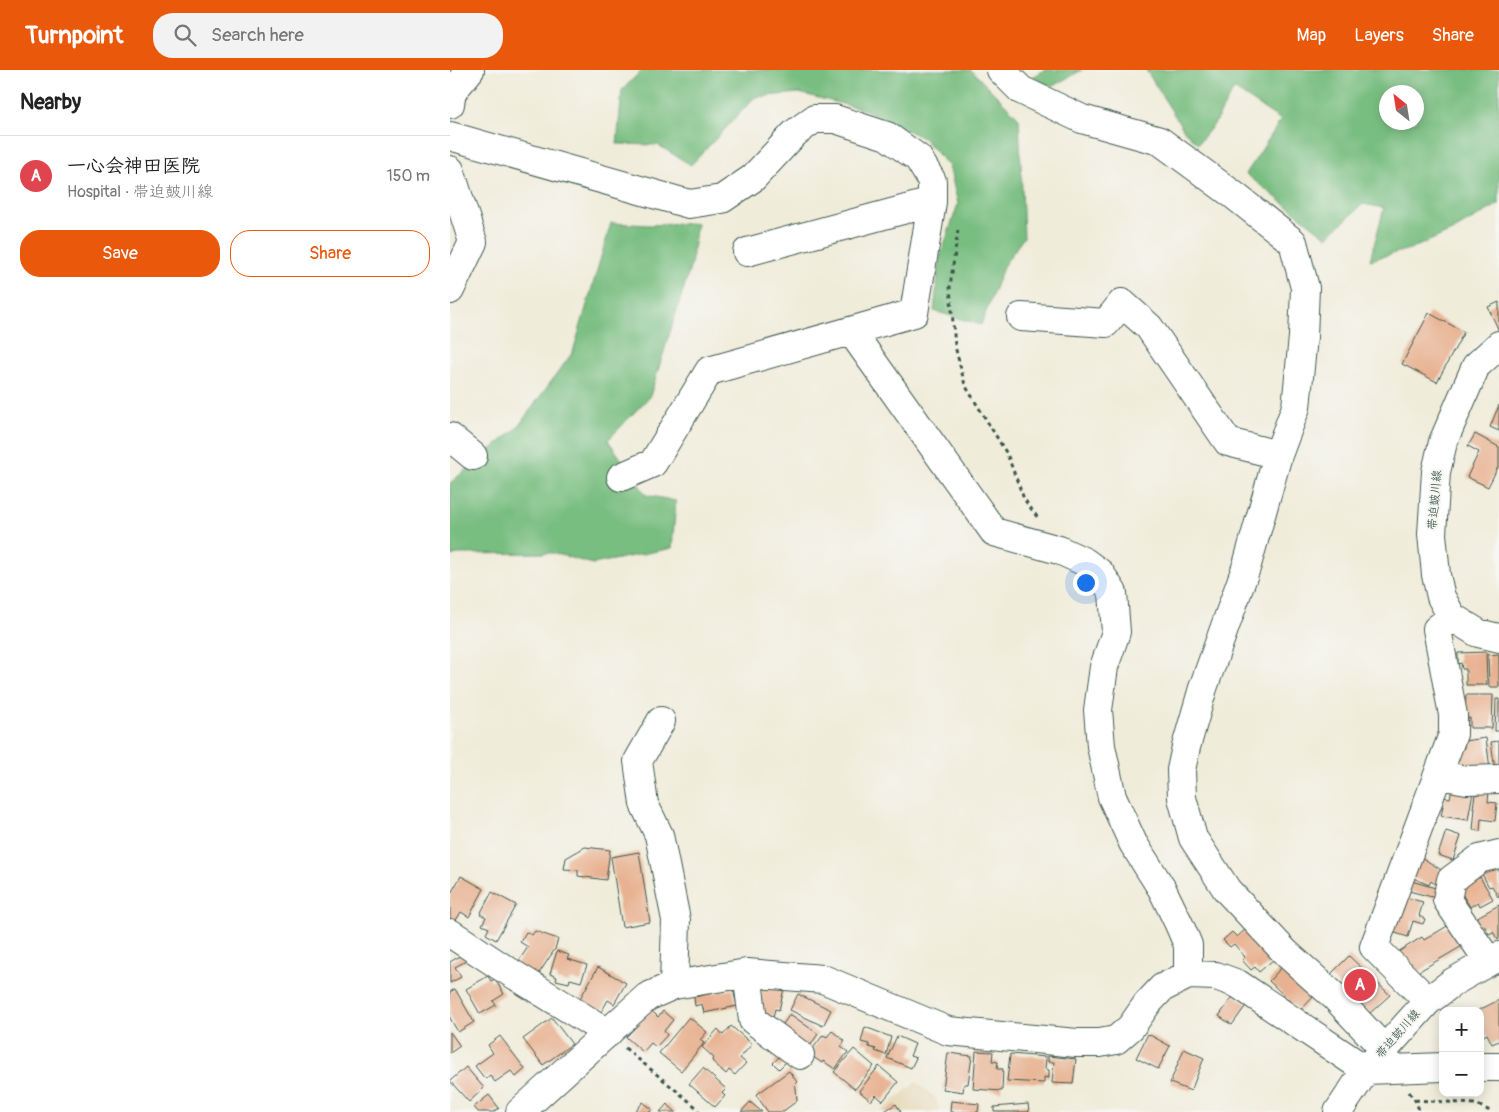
<!DOCTYPE html>
<meta charset="utf-8">
<style>
body{margin:0;font-family:Pangolin,"Klee One",sans-serif;background:#f2f2f2;color:#222}
.controls{position:absolute;right:15px;bottom:15px;display:grid;overflow:hidden;border-radius:10px;box-shadow:0 2px 12px #0003}
.controls button{width:45px;height:45px;display:grid;place-items:center;padding:0;border:0;border-bottom:1px solid #e0e0e0;background:#fff;color:#222;font:25px sans-serif}
.compass{position:absolute;left:929px;top:15px;width:45px;height:45px;border-radius:50%;background:#fff;box-shadow:0 2px 12px #0003;rotate:330deg}
.you{position:absolute;left:635px;top:512px;width:18px;height:18px;margin:-12px;border:4px solid #fff;border-radius:50%;background:#1a73e8;box-shadow:0 0 0 8px #1a73e833}
.badge{display:grid;place-items:center;width:32px;height:32px;border-radius:50%;background:#ea580c;color:#fff;font-size:16px;font-weight:700}
.pin{position:absolute;translate:-50% -50%;border:2px solid #fff;box-shadow:0 1px 5px #0006}
.list{margin:0;padding:0;list-style:none}
h2{display:flex;justify-content:space-between;align-items:center;height:65px;margin:0;padding:0 20px;font-size:21px}
h2 small{font-size:16px;font-weight:400;color:#767676}
.list li{display:grid;grid-template-columns:32px 1fr auto;gap:15px;align-items:center;box-sizing:border-box;height:80px;padding:0 20px;border-top:1px solid #e0e0e0}
.list b{display:block;font-size:19px;white-space:nowrap}
.list p{margin:0;font-size:16px;white-space:nowrap;color:#767676}
.list em{font-size:16px;font-style:normal;color:#767676}
.actions{display:flex;gap:10px;padding:15px 20px}
.actions a{flex:1;padding:11px 0;border:1px solid #ea580c;border-radius:20px;text-align:center;font-size:18px;color:#ea580c}
.actions .main{background:#ea580c;color:#fff}
.icon{flex:none;width:28px;height:28px;fill:none;stroke:currentColor;stroke-width:2;stroke-linecap:round;stroke-linejoin:round}
.map{position:relative;flex:none;width:1049px;height:1042px;overflow:hidden}
header{display:flex;align-items:center;gap:30px;box-sizing:border-box;height:70px;padding:0 25px;background:#ea580c;color:#fff}
header strong{font-size:24px}
nav{display:flex;gap:28px;margin-inline-start:auto;font-size:18px}
.search{width:350px;height:45px;background:#f2f2f2;display:flex;align-items:center;gap:12px;box-sizing:border-box;padding:0 18px;border-radius:20px;color:#767676;font-size:19px}
main{display:flex}
aside{flex:1;background:#fff}
.map>svg:first-child{display:block}
.built{fill:#e7daba}
.forest{fill:#79be81;stroke:#4c7e5a;fill-rule:evenodd}
.building{fill:#e8b292}
.lines{fill:none;stroke-linecap:round;stroke-linejoin:round}
.minor-casing{stroke:#3e574d;stroke-width:30}
.path{stroke:#3e574d;stroke-width:3;stroke-dasharray:4 4;stroke-linecap:butt}
.minor{stroke:#fff;stroke-width:28}
.labels{text-anchor:middle;dominant-baseline:central;stroke-width:4;stroke-linejoin:round;paint-order:stroke}
.street-label{font-size:12px;fill:#1f3d34;stroke:#f6f6f2}
</style>
<header>
<strong>Turnpoint</strong>
<div class="search"><svg class="icon" aria-label="search" viewBox="0 0 24 24"><circle cx="10" cy="10" r="6"/><path d="M15 15l6 6"/></svg>Search here</div>
<nav><a>Map</a><a>Layers</a><a>Share</a></nav>
</header>
<main>
<aside>
<h2>Nearby<small></small></h2>
<ul class="list">
<li><span class="badge" style="background:#e0444e">A</span><div><b>一心会神田医院</b><p>Hospital · 帯迫皷川線</p></div><em>150 m</em></li>
</ul>
<div class="actions"><a class="main">Save</a><a>Share</a></div>
</aside>
<div class="map">
<svg width="1049" height="1042" viewBox="0 0 1049 1042">
<rect width="100%" height="100%" fill="#f6f6f2"/>
<filter id="ink" filterUnits="userSpaceOnUse"><feTurbulence type="fractalNoise" baseFrequency=".02" numOctaves="2"/><feDisplacementMap in="SourceGraphic" scale="10" xChannelSelector="R" yChannelSelector="G"/><feConvolveMatrix kernelMatrix="1 2 1 2 8 2 1 2 1" color-interpolation-filters="sRGB"/></filter>
<filter id="wash" filterUnits="userSpaceOnUse"><feTurbulence type="fractalNoise" baseFrequency=".0096" numOctaves="4" result="noise"/><feDisplacementMap in="SourceGraphic" scale="20" xChannelSelector="R" yChannelSelector="G"/><feGaussianBlur stdDeviation="1.12" result="paint"/><feColorMatrix in="noise" values="0 0 0 0 0 0 0 0 0 0 0 0 0 0 0 0 0 1.4 0 .05"/><feComposite in="paint" operator="in"/></filter>
<g filter="url(#wash)">
<rect width="100%" height="100%" fill="#f0ecda"/>
<path class="built" d="M466,1012L486,1028L490,1042H430Z"/>
<path class="forest" d="M192,0H521L569,48L574,167L554,195L531,255L484,241L490,187L508,134L499,96L473,68L416,40L349,23L305,27L241,95L208,75L167,74L172,20Z
M594,0H632L601,17L583,7Z
M696,0H1049V134L1004,160L963,178L920,190L934,138L913,134L877,167L796,104L831,50L784,19L765,53L748,74L735,62ZM966,22V52H936V22Z
M161,153L200,155L247,153L241,195L200,326L158,370L196,425L226,431L222,478L143,494L103,483L8,484L0,486V413L67,358L123,282Z"/>
<g id="blocks">
<path class="building" d="M1049,232V261L1038,237Z
M979,243L1014,262L987,312L952,294Z
M1049,335V361L1040,357Z
M1025,364L1049,377V395L1038,417L1017,407L1029,382L1018,376Z
M1036,582L1037,615H1016V599H1012L1011,593L1008,594V583Z
M1049,584V617H1039L1038,585Z
M1016,625H1043L1042,658H1020V648H1015Z
M1046,629H1049V661H1045Z
M1036,668L1040,699L1006,703L1004,685L1010,678H1014V671Z
M1049,671V699H1045L1041,672Z
M1002,718L1023,721L1018,750L991,746L993,736L990,735L991,727L1000,728Z
M1027,720L1039,721L1038,732L1047,733L1045,751L1031,749L1030,761L1023,760L1025,738H1023L1025,724L1027,725Z
M996,761L1011,766L1003,790L988,785Z
M135,777L160,780L156,810L128,806V800L114,799L116,788Z
M189,782L200,852L172,857L161,787Z
M971,787L996,803L988,816L981,811L979,815L959,806Z
M1049,796V826L1048,827L1042,816L1039,817L1032,804Z
M11,806L34,819L19,847L11,842L5,852L0,849V825Z
M1030,807L1043,829L1030,836L1028,832L1020,837L1009,819Z
M958,810L989,819L986,828L955,820Z
M42,822L66,835L46,870L36,864L39,858L32,855L36,847L30,844Z
M950,826L973,832L969,846L975,849L973,854L963,851L958,867L939,861Z
M1049,835V869L1048,870L1043,862L1039,864L1034,855L1027,858L1022,850Z
M999,855L1014,875L966,903L961,893L956,896L948,882L972,867L974,870Z
M796,859L823,890L809,902L805,897L801,900L792,890L795,887L784,874L780,877L773,870L782,862L787,867Z
M85,861L108,869L105,879L86,908L66,895L78,877L70,872L76,862L82,865Z
M107,881L119,885L117,889L137,895L131,912L120,909L119,913L106,910L107,907L100,904Z
M13,884L16,891L5,897L11,907L0,913V892Z
M899,886L940,925L920,943L879,906Z
M833,896L864,926L850,941L819,911Z
M148,897L176,913L164,934L158,930L150,944L128,932Z
M38,906L41,911L45,909L54,924L43,931L46,935L30,944L16,919Z
M312,914L334,919L329,940L325,939L323,947L310,944Z
M5,919L24,952L8,962L0,948V922Z
M283,919L287,936L254,943L252,934L245,936L244,927Z
M348,924L381,940L373,956L340,940Z
M784,925L797,934L782,955L769,946Z
M1049,930V971L1042,974L1037,964L1030,968V941H1027Z
M201,940L208,947L213,941L223,950L214,961L217,965L206,977L201,973L193,982L176,967Z
M340,944L368,964L358,979L329,960Z
M239,947L257,962L250,970L254,973L231,1001L209,983Z
M102,948L122,974L93,995L73,969Z
M281,956L302,974L290,988L296,993L285,1005L279,1000L276,1004L262,991L264,988L252,977L268,959L273,965Z
M415,957L441,967L436,985L425,981L426,979L419,977V974L411,972Z
M382,961L395,971L391,977L398,982L385,999L373,991L372,993L359,984L373,965L377,967Z
M0,962L10,976L0,983Z
M698,964L720,976L708,999L686,988Z
M50,966L75,999L66,1007L61,1001L45,1012L40,1005L35,1009L25,996L43,983L38,975Z
M447,966L465,974L460,986L466,988L461,998L437,988Z
M404,979L424,996L405,1019L384,1002Z
M734,979L754,988L741,1021L720,1013Z
M526,981L543,982L542,991L548,992L547,999H553L552,1021L523,1019Z
M498,983L522,986L518,1014H514L513,1022L493,1019Z
M560,984L596,987L595,999L599,1000V1008L594,1007V1013L557,1011Z
M330,986L336,992L329,999L323,993Z
M598,986L626,989L623,1014L602,1013L604,992H598Z
M429,996L448,1012L433,1031L426,1025L421,1031L409,1021Z
M16,997L34,1018L19,1032L0,1011Z
M253,998L276,1019L272,1023L275,1026L265,1037L239,1014Z
M339,1001L347,1012L344,1015L346,1018L347,1031L332,1042H318L306,1025Z
M39,1025L49,1038L44,1042H28L24,1037Z
M501,1031L529,1034L528,1042H500Z
M193,1032L202,1039L200,1042H185Z
M300,1032L312,1042H291Z
M217,1034L226,1042H210Z
M446,1034L451,1042H433Z
M578,1034L579,1042H544V1037Z"/>
</g>
</g>
<g filter="url(#ink)">
<use href="#blocks" fill-opacity="0" stroke="#3e574d" stroke-width="1"/>
<g class="lines">
<g class="minor-casing">
<path id="minor" d="M551,0L571,20L632,49L710,71L785,126L843,172L855,218L853,267L846,337L828,385L797,495L753,618L736,677L731,700L732,728L743,768L777,820L836,883L884,926L935,980
M0,34L2,22L20,0
M0,66L239,134L272,129L303,108L345,63L364,49H385L437,66L468,88L482,111V132L464,243L259,301L203,393L171,407
M0,100L23,172L0,220
M297,182L482,132
M571,247L656,253L672,233L699,257L778,372L828,385
M401,261L544,462L609,480L635,492L650,503L663,523L666,562L654,597L648,640L651,676L662,727L683,773L712,819L729,854L738,875V905
M1049,275L1026,296L993,372L986,402L982,464L986,505L991,527L1002,547L1028,563L1049,568
M0,367L23,386
M211,651L188,691L194,734L209,765L226,850L224,915
M989,705L1017,710L1049,709
M0,863L50,896L158,963
M1039,892L997,830L1001,810L1029,789L1049,784
M297,903L303,950L350,985
M978,931L924,877L1003,664V645L987,559L1002,547
M1030,997H1049
M70,1042L197,927L224,915L297,903L373,909L498,961L627,973H650L666,970L681,957L697,934L712,918L738,905L766,906L788,914L916,1000L993,997
M888,1042L916,1000L978,931L1003,912L1049,886"/>
</g>
<path class="path" d="M508,160L500,217L505,276L515,315L557,384L574,429L588,448
M175,978L246,1037L249,1042
M959,1022L965,1030L970,1042
M965,1030L1026,1034L1042,1042"/>
<use href="#minor" class="minor"/>
</g>
</g>
<g class="labels">
<g class="street-label">
<text transform="translate(985 430) rotate(-85)">帯迫皷川線</text>
<text transform="translate(948 964) rotate(-49)">帯迫皷川線</text>
</g>
</g>
</svg>
<div class="controls">
<button>+</button>
<button>−</button>
</div>
<svg class="compass" viewBox="-18 -18 36 36"><path d="M0-13l5 13h-10z" fill="#e53935"/><path d="M0 13l5-13h-10z" fill="#767676"/></svg>
<div class="you"></div>
<div class="pin badge" style="left:910px;top:915px;background:#e0444e">A</div>
</div>
</main>
